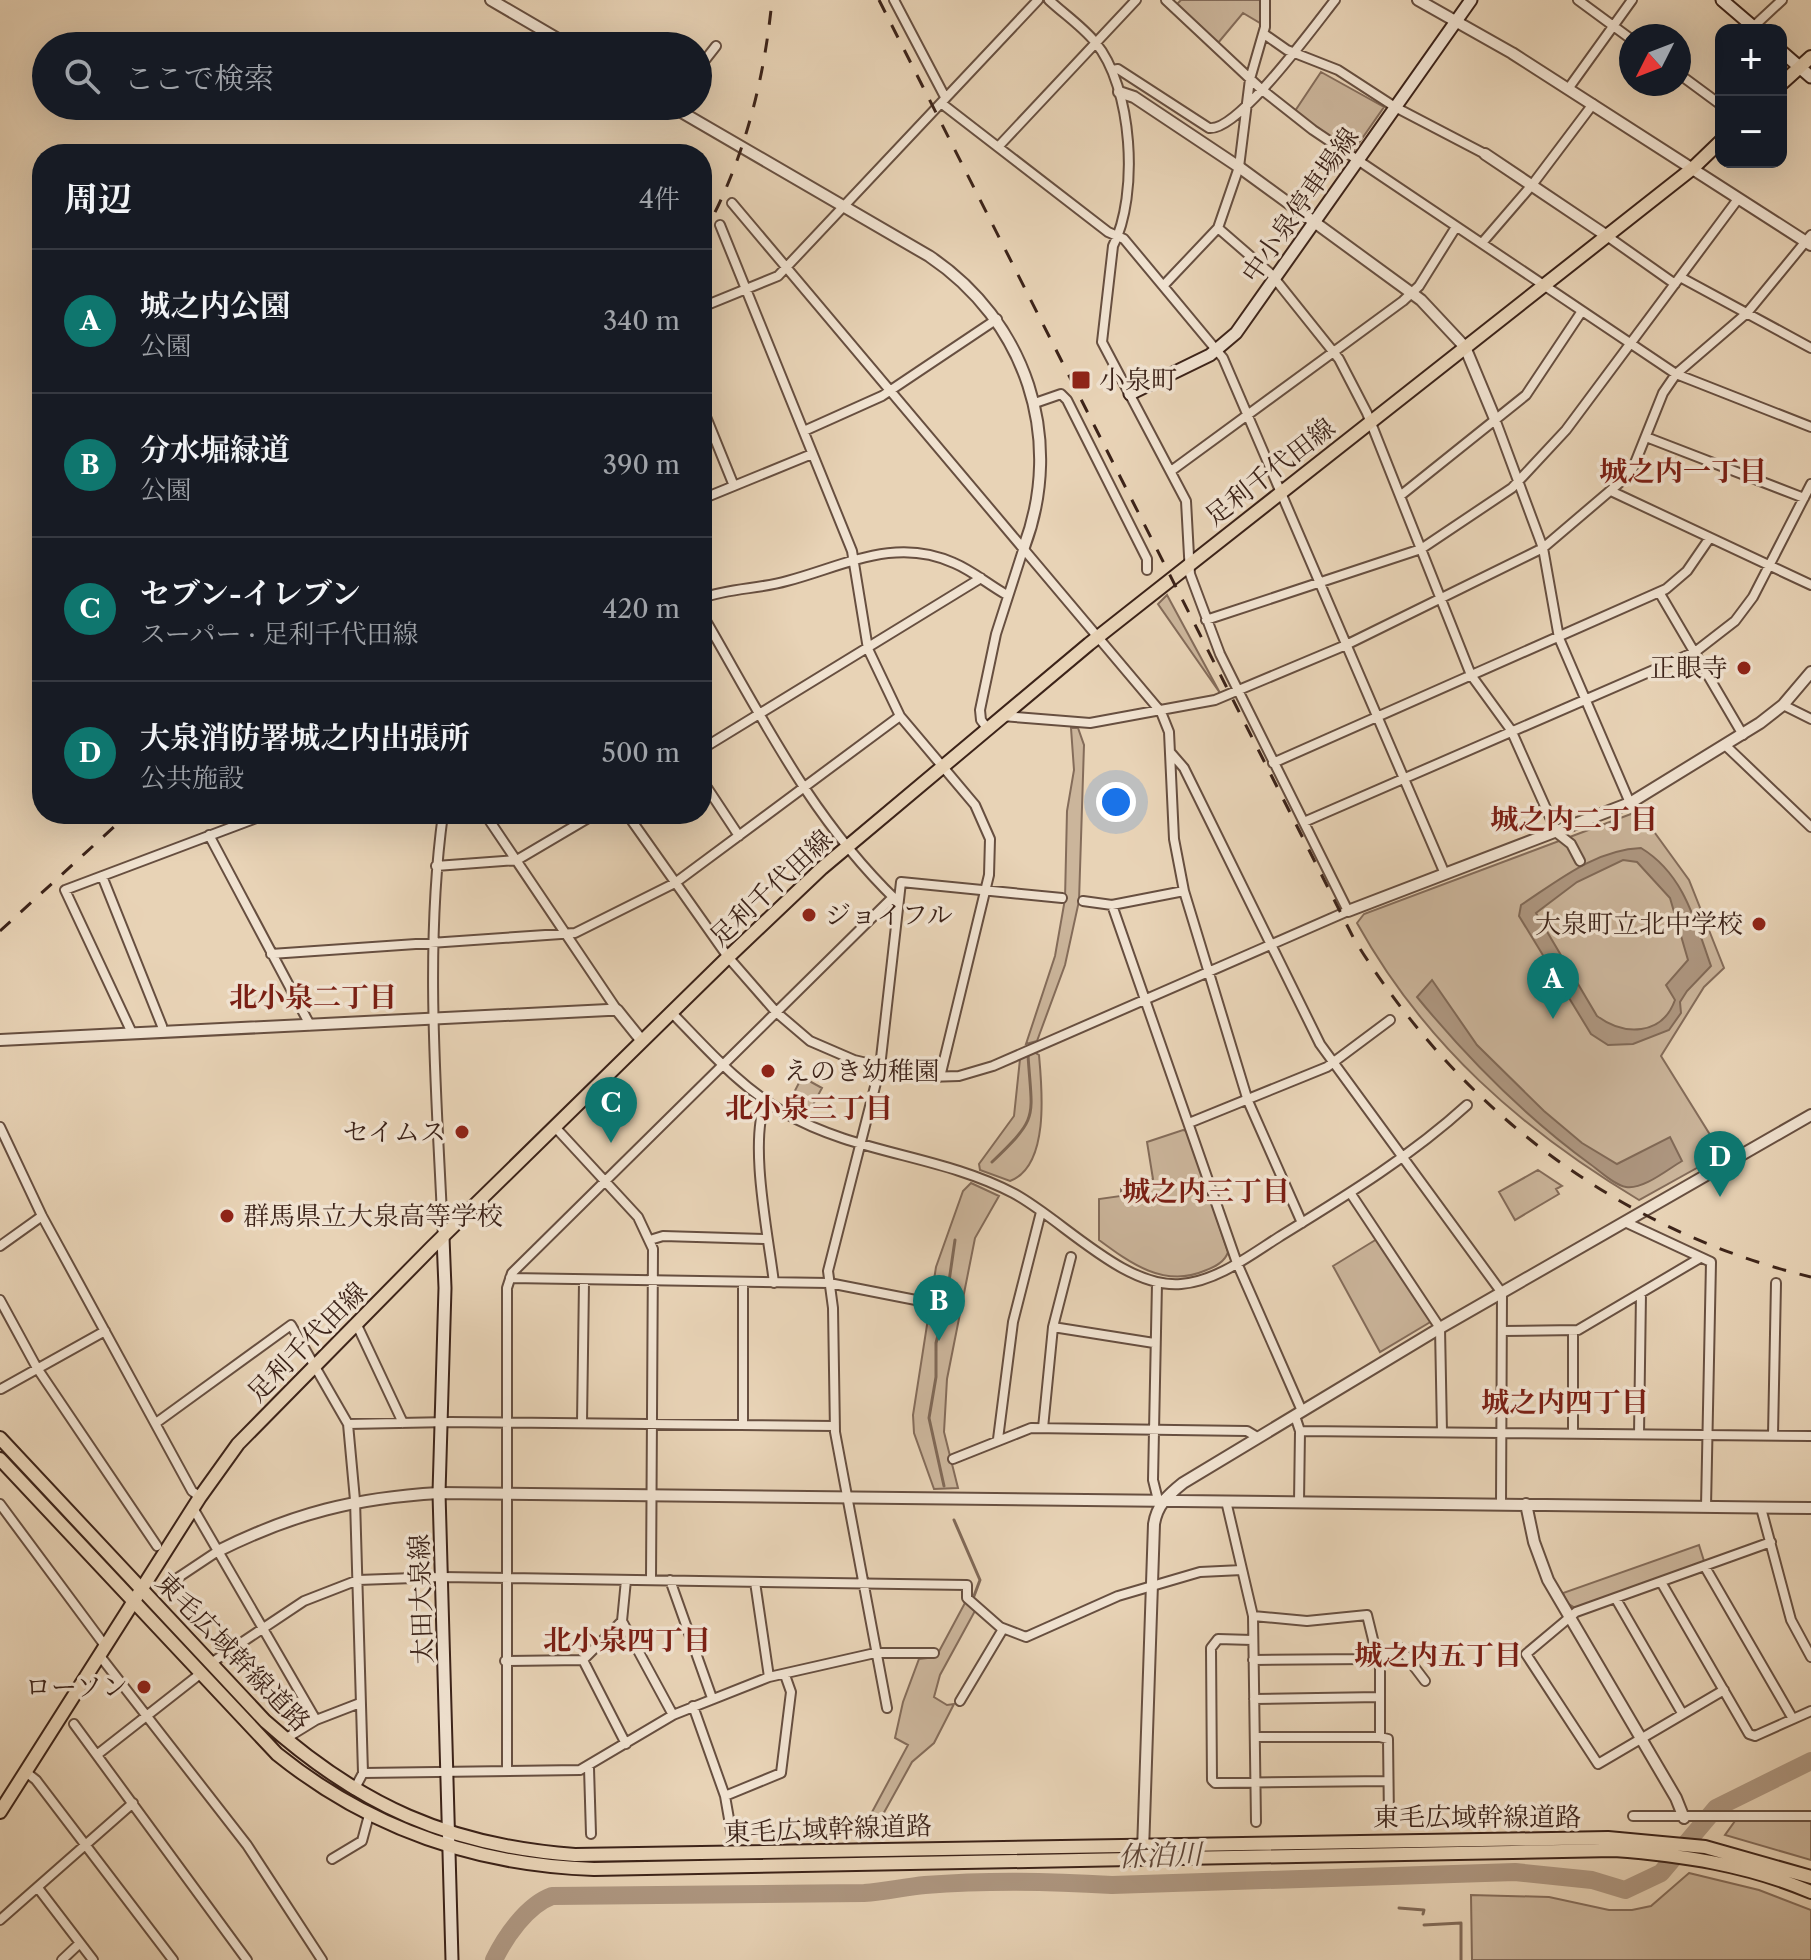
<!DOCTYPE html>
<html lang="ja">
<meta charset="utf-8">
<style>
body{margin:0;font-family:"Libre Caslon Text","Noto Serif JP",serif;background:#20242c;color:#f1f3f6}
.controls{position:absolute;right:24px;top:24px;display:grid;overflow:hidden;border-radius:16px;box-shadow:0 8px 32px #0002}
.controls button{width:72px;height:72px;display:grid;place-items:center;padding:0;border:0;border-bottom:2px solid #363941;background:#171b24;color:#f1f3f6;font:40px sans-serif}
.compass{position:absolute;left:1619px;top:24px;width:72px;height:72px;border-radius:50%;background:#171b24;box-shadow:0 8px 32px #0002;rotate:228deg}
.you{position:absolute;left:1116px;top:802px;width:28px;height:28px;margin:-20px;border:6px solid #fff;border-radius:50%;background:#1a73e8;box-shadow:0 0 0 12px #1a73e833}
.badge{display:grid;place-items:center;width:52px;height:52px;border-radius:50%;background:#0f766e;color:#fff;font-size:26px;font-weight:700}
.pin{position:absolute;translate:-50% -66px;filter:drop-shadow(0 2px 4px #0008)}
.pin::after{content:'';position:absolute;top:42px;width:28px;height:24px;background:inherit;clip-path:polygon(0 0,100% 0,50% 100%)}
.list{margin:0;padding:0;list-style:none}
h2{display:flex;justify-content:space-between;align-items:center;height:104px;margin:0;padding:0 32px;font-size:34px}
h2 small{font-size:26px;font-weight:400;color:#9ea1a6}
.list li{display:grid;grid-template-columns:52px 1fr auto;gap:24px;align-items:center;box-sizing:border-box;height:144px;padding:0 32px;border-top:2px solid #363941}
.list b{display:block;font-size:30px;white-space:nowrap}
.list p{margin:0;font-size:26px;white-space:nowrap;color:#9ea1a6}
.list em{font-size:26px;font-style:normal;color:#9ea1a6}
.icon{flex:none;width:44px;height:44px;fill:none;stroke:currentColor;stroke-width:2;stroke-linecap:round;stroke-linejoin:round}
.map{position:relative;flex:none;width:1811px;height:1960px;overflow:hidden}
.search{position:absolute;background:#171b24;box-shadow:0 8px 32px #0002;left:32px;top:32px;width:680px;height:88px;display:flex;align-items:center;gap:20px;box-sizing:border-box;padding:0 28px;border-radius:44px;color:#9ea1a6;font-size:30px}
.panel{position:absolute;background:#171b24;box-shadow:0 8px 32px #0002;left:32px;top:144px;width:680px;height:680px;border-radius:32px}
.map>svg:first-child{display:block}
.green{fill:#cbb59b;stroke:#846c5a;stroke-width:2}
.water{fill:#ae9781;stroke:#806957;stroke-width:2;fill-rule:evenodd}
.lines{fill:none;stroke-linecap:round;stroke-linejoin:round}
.stream{stroke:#806957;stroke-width:3}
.river{stroke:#ae9781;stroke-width:18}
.minor-casing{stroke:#674f40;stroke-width:12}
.tertiary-casing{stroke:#674f40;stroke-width:14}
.secondary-casing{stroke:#3c2319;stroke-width:15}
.primary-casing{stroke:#3c2319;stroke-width:16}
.trunk-casing{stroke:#3c2319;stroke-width:16}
.minor{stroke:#f0e2d0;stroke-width:8}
.tertiary{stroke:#f0e2d0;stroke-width:10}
.secondary{stroke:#f0e2d0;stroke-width:11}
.primary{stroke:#e8d3b6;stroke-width:12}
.trunk{stroke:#e8d3b6;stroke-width:12}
.rail{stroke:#3c2319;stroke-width:3;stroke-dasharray:14 14;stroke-linecap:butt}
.poi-dot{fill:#8f2418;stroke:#f0e2d0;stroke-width:3}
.labels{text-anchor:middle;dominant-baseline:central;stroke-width:7;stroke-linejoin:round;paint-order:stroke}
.street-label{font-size:26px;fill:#3c2319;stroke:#f0e2d0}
.poi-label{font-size:26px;fill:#3c2319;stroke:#f0e2d0;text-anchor:start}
.neighbourhood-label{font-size:28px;font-weight:bold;fill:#7a1f14;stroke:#f0e2d0}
.water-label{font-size:28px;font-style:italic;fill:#5e4638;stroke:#f0e2d0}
</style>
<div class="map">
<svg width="1811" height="1960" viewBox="0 0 1811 1960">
<rect width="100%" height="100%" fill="#e8d3b6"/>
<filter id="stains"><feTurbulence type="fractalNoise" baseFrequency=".0025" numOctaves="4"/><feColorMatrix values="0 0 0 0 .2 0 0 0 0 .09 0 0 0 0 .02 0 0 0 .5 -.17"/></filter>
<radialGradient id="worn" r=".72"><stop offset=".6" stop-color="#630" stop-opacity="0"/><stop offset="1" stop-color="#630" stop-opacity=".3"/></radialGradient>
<path class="green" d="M1181,0H1261L1260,23L1243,13L1218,43L1177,4Z
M1321,72L1384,107L1354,150H1348L1295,111Z
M1167,595L1220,693L1158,604Z
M1071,728H1078L1084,745L1079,901L1065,965L1037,1041L1026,1044L1055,956L1065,899L1067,811L1074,770Z
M1639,811L1689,880L1724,968L1704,987L1661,1056L1722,1154L1639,1200C1522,1130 1424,1044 1357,923L1364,914Z
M1032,1051L1039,1055C1042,1088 1050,1166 1010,1181L980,1170L979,1164L1014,1116L1020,1059Z
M802,1077L822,1088L808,1114L788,1104Z
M1183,1130L1187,1131L1228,1252C1225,1262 1215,1267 1204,1271C1164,1288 1130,1263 1099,1240V1199L1121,1196V1184L1153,1179L1147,1142Z
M1538,1170L1562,1186L1556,1189L1559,1194L1515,1220L1499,1192Z
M971,1183L999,1196L975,1238L947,1379L944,1432L958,1488L934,1489L914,1433L913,1415L936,1267L963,1191Z
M1377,1239L1432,1321L1380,1352L1333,1266Z
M1699,1545L1704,1561L1694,1567L1577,1609L1567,1603L1563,1593Z
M966,1601L976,1609L940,1675L934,1697L947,1705L954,1704L934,1743L912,1762L876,1827H864L908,1745L895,1738L903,1702L919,1659L936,1657Z
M1735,1821H1811V1860L1725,1835Z
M1689,1873L1759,1890L1811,1910V1960H1472L1471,1895L1549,1897L1609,1910H1632L1651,1906Z"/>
<path class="water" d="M1641,848C1684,874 1695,921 1711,966L1687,991L1680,1002L1681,1013L1669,1030L1633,1044L1608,1045L1591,1034L1519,916L1521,905C1559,880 1595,850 1641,848ZM1623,860L1637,862L1670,898L1688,960L1666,985L1675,1000C1662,1036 1624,1036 1597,1016L1536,913L1577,882Z
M1432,980L1477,1045L1544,1111L1582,1143L1617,1164L1670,1137L1682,1161C1668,1169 1643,1190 1626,1187C1614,1185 1600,1171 1590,1164C1524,1116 1469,1060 1417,997Z"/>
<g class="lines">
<path class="stream" d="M992,1162C1040,1116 1032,1119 1028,1055
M944,1486L929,1418L936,1377V1343L945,1309L955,1240
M954,1520L980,1580L974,1596
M1399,1908L1424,1910L1423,1914
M1424,1925L1461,1923V1960"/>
<path class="river" d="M494,1960C505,1937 527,1905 552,1896L864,1893C885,1892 904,1887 925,1885C987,1880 1050,1881 1112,1885L1515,1872L1592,1880L1625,1890L1661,1873L1716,1808L1811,1761"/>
<g class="minor-casing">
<path id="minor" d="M894,0L945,97
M1166,0L1261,89L1313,130L1676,374L1811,427
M1578,0L1631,39
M1753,27L1782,0
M1264,34L1287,50L1338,70L1395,107L1485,154
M698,69L716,46
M1112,70L1118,69L1209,128C1238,132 1315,25 1335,0
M1679,74L1721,105
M1568,89L1632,0
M941,103L1108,232L1124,239L1223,358L1445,874
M998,147L1136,0
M732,203L1161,712L1169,732L1174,839L1184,891L1248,1101L1302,1223
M720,225L852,551L868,649L900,716L975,805L990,839L989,875L940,1077
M1218,228L1271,274L1339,359L1367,413L1471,675L1511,730L1557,833L1571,844L1580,861
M1607,236L1675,284
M1482,243L1532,185L1593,104
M1680,277L1811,348
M1164,285L1218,228L1239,167L1250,79L1265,27V0
M702,307L778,276L1038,0
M1035,403L1061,394L1067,400L1147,559V570
M702,407L734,486
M1495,419L1543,548L1559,638L1630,803
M804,431L882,396L997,319
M1646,437L1804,498
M1171,471L1403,301L1419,286L1456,227
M1613,492L1811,585
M1400,496L1526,395L1582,311
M702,499L812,454
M1659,592L1743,735
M702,598C730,588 759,589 787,581C844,566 895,536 954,563C973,571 989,585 1007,595
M702,614C761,715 810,817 896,900
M1206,620L1421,549L1512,488L1566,430L1738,199
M1783,705L1811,719
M1002,716L1090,723L1215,700L1346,645L1543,548L1631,473L1663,393L1676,374L1747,313L1811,235
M987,728L981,720L980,710L996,634L1024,547
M1725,745L1811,827
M702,749L981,578
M1171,753L1184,768L1320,1044L1502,1293L1501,1504
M1273,763L1666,589L1687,571L1709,539
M702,780L739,836
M485,814L617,1010
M627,814L728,957L776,1012L810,1041L854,1060L927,1077L959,1076L993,1066L1348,911L1220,654L1190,574L1186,501L1102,342L1113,246C1139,195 1133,87 1095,42C1083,27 1064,14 1049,0
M1304,822L1695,652L1735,621L1753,597L1811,484
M209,835L310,1025
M436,866L517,860L595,814
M102,876L162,1026
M1083,901L1112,905L1184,891
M1112,905L1237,1263L1302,1411
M271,954L575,933L675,883L900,716
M672,1013C708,1050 740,1087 785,1113C856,1154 941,1155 1013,1193C1062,1219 1124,1289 1181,1284C1217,1281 1249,1256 1279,1237C1344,1197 1410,1157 1467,1105
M132,1033L65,890L267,814
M766,1101C748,1141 769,1239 774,1283
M1189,1123L1327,1067L1390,1020
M0,1127L42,1216L192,1491L200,1497
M555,1127L638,1217L653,1249L651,1580
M1351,1194L1440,1328L1442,1432
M1625,1222L1711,1262L1706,1507
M443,1237C437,1097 424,953 443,814
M650,1240L663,1236L765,1239
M0,1246L42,1216
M510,1278L829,1283L926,1302
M1157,1283L1153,1480L1158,1500
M0,1300L37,1368L157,1546
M356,1323L403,1423
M1053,1327L1154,1343
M1503,1331L1578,1330L1700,1258
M1573,1332V1433
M1,1389L105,1331
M1295,1416L1300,1431L1299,1502
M582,1422L584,1282
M156,1423L291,1325L348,1424L355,1500L363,1773L354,1790
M348,1424L450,1422L834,1426
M743,1424V1283
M1043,1428L1053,1327L1071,1257
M1300,1431L1811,1436
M1639,1434L1641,1293
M1773,1435L1776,1283
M998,1439L1013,1322L1041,1212
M953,1459L1031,1428L1247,1431L1257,1437
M1226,1501L1253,1616L1256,1822
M0,1504L106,1647
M193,1508L316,1720
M1761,1508L1791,1620L1811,1657
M1705,1567L1793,1719
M670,1580L712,1698
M755,1582L769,1677
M1661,1582L1749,1734L1755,1736L1811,1711
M167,1585L218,1551
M1616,1599L1682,1713
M1253,1616L1307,1621L1367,1615L1380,1668V1737L1388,1739L1389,1820
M622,1621L673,1715
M1252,1640L1218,1639L1211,1648L1212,1780L1215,1783L1388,1781
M100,1656L247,1845L322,1960
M583,1660L622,1621L626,1580
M1253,1660L1369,1659L1400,1648L1425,1681
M505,1661L583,1660L626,1744
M211,1663L304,1601L358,1580L442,1577L967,1585V1598L1000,1627L1026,1637L1118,1596L1200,1572L1242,1570
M1724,1690L1598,1764L1526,1654L1576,1612L1771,1542
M1254,1699L1380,1697
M960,1701L1003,1629
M693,1706L725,1796L732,1836
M887,1708L835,1432L833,1308L828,1271L880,1067L901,882L1062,898
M74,1724L247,1960
M1255,1737H1380
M285,1739L316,1720L360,1703
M98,1754L200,1674
M589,1768L591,1834
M507,1770V1288L512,1273L893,897
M26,1772L36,1780L173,1960
M363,1773L580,1770L673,1715L769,1677L875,1653H934
M725,1796L781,1773L791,1692L785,1675
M1633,1816H1811
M332,1859L362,1841L369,1815
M38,1888L93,1960
M0,1920L133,1803
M62,1960L80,1943"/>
</g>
<g class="tertiary-casing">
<path id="tertiary" d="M491,0L570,46
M1418,0L1512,53L1811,245
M1119,92L1134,97L1239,167L1421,300L1465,347L1495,419
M671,106L929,256C1026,321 1065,438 1024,547
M1485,154L1607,236
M1348,911L1630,803L1760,723L1783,705L1811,672
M0,1040L608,1010H617L642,1041
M1526,1504L1534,1542L1548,1580L1676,1798L1684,1818
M218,1551C294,1513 355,1498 439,1493L1811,1508
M1143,1851L1154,1524C1157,1505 1168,1495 1183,1483L1440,1328L1811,1115"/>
</g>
<g class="secondary-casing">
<path id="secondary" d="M1722,0L1757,30
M1781,51L1811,77
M1130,394L1210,355L1236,333L1471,0
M443,1237L445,1288L439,1493L452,1960"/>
</g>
<g class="primary-casing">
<path id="primary" d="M1781,84L1811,57
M0,1812L200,1497L238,1444L432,1247L723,962L822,868L1089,644L1693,168L1721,141"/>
</g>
<g class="trunk-casing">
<path id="trunk" d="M0,1438L265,1721C359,1805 449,1846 575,1855L1608,1838L1705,1847L1811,1877
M0,1459L277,1754C370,1829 475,1865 594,1869L1614,1850C1682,1855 1748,1865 1811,1892"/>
</g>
<use href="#minor" class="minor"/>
<use href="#tertiary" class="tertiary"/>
<use href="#secondary" class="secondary"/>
<use href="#primary" class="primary"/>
<use href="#trunk" class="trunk"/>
<path class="rail" d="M879,0L1354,939C1458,1108 1616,1230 1811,1277
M702,237C743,164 764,83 772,0
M0,931L128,814"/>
</g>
<g class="poi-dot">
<rect x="1071" y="370" width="20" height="20" rx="4"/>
<circle cx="1744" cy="668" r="8"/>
<circle cx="809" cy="915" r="8"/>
<circle cx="1759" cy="924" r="8"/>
<circle cx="768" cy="1071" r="8"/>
<circle cx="462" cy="1132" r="8"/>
<circle cx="227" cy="1216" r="8"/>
<circle cx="144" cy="1687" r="8"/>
</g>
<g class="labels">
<g class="street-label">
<text transform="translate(1300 205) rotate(-55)">中小泉停車場線</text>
<text transform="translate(1270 472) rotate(-38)">足利千代田線</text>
<text transform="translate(771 888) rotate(-43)">足利千代田線</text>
<text transform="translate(307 1342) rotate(-45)">足利千代田線</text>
<text transform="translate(421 1599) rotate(-92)">太田大泉線</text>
<text transform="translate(233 1652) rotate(46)">東毛広域幹線道路</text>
<text x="1477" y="1817">東毛広域幹線道路</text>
<text transform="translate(828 1829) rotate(-2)">東毛広域幹線道路</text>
</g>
<g class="poi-label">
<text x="1099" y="380">小泉町</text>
<text x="1728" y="668" text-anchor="end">正眼寺</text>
<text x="825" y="915">ジョイフル</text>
<text x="1743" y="924" text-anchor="end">大泉町立北中学校</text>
<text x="784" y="1071">えのき幼稚園</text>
<text x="446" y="1132" text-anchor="end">セイムス</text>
<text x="243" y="1216">群馬県立大泉高等学校</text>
<text x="128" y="1687" text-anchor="end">ローソン</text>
</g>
<g class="neighbourhood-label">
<text x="1683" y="471">城之内一丁目</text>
<text x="1574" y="819">城之内二丁目</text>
<text x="313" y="997">北小泉二丁目</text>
<text x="809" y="1108">北小泉三丁目</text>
<text x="1206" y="1191">城之内三丁目</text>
<text x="1565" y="1402">城之内四丁目</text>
<text x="627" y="1640">北小泉四丁目</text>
<text x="1438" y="1655">城之内五丁目</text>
</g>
<g class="water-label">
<text transform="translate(1160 1855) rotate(-2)">休泊川</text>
</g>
</g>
<rect width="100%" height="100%" filter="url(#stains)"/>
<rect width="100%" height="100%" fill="url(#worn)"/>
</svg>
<div class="controls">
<button>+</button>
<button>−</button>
</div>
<svg class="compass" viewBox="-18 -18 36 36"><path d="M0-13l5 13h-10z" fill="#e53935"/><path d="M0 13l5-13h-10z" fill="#9ea1a6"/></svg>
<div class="you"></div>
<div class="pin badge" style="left:1553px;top:1019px">A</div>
<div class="pin badge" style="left:939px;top:1341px">B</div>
<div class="pin badge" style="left:611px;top:1143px">C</div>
<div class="pin badge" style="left:1720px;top:1197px">D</div>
<div class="search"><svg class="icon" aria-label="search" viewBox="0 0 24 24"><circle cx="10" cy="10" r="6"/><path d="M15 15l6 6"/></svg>ここで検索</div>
<section class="panel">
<h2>周辺<small>4件</small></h2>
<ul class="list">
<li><span class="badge">A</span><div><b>城之内公園</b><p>公園</p></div><em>340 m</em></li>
<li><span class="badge">B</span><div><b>分水堀緑道</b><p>公園</p></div><em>390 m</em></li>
<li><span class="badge">C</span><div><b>セブン-イレブン</b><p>スーパー · 足利千代田線</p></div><em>420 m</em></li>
<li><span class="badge">D</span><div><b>大泉消防署城之内出張所</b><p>公共施設</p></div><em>500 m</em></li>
</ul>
</section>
</div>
